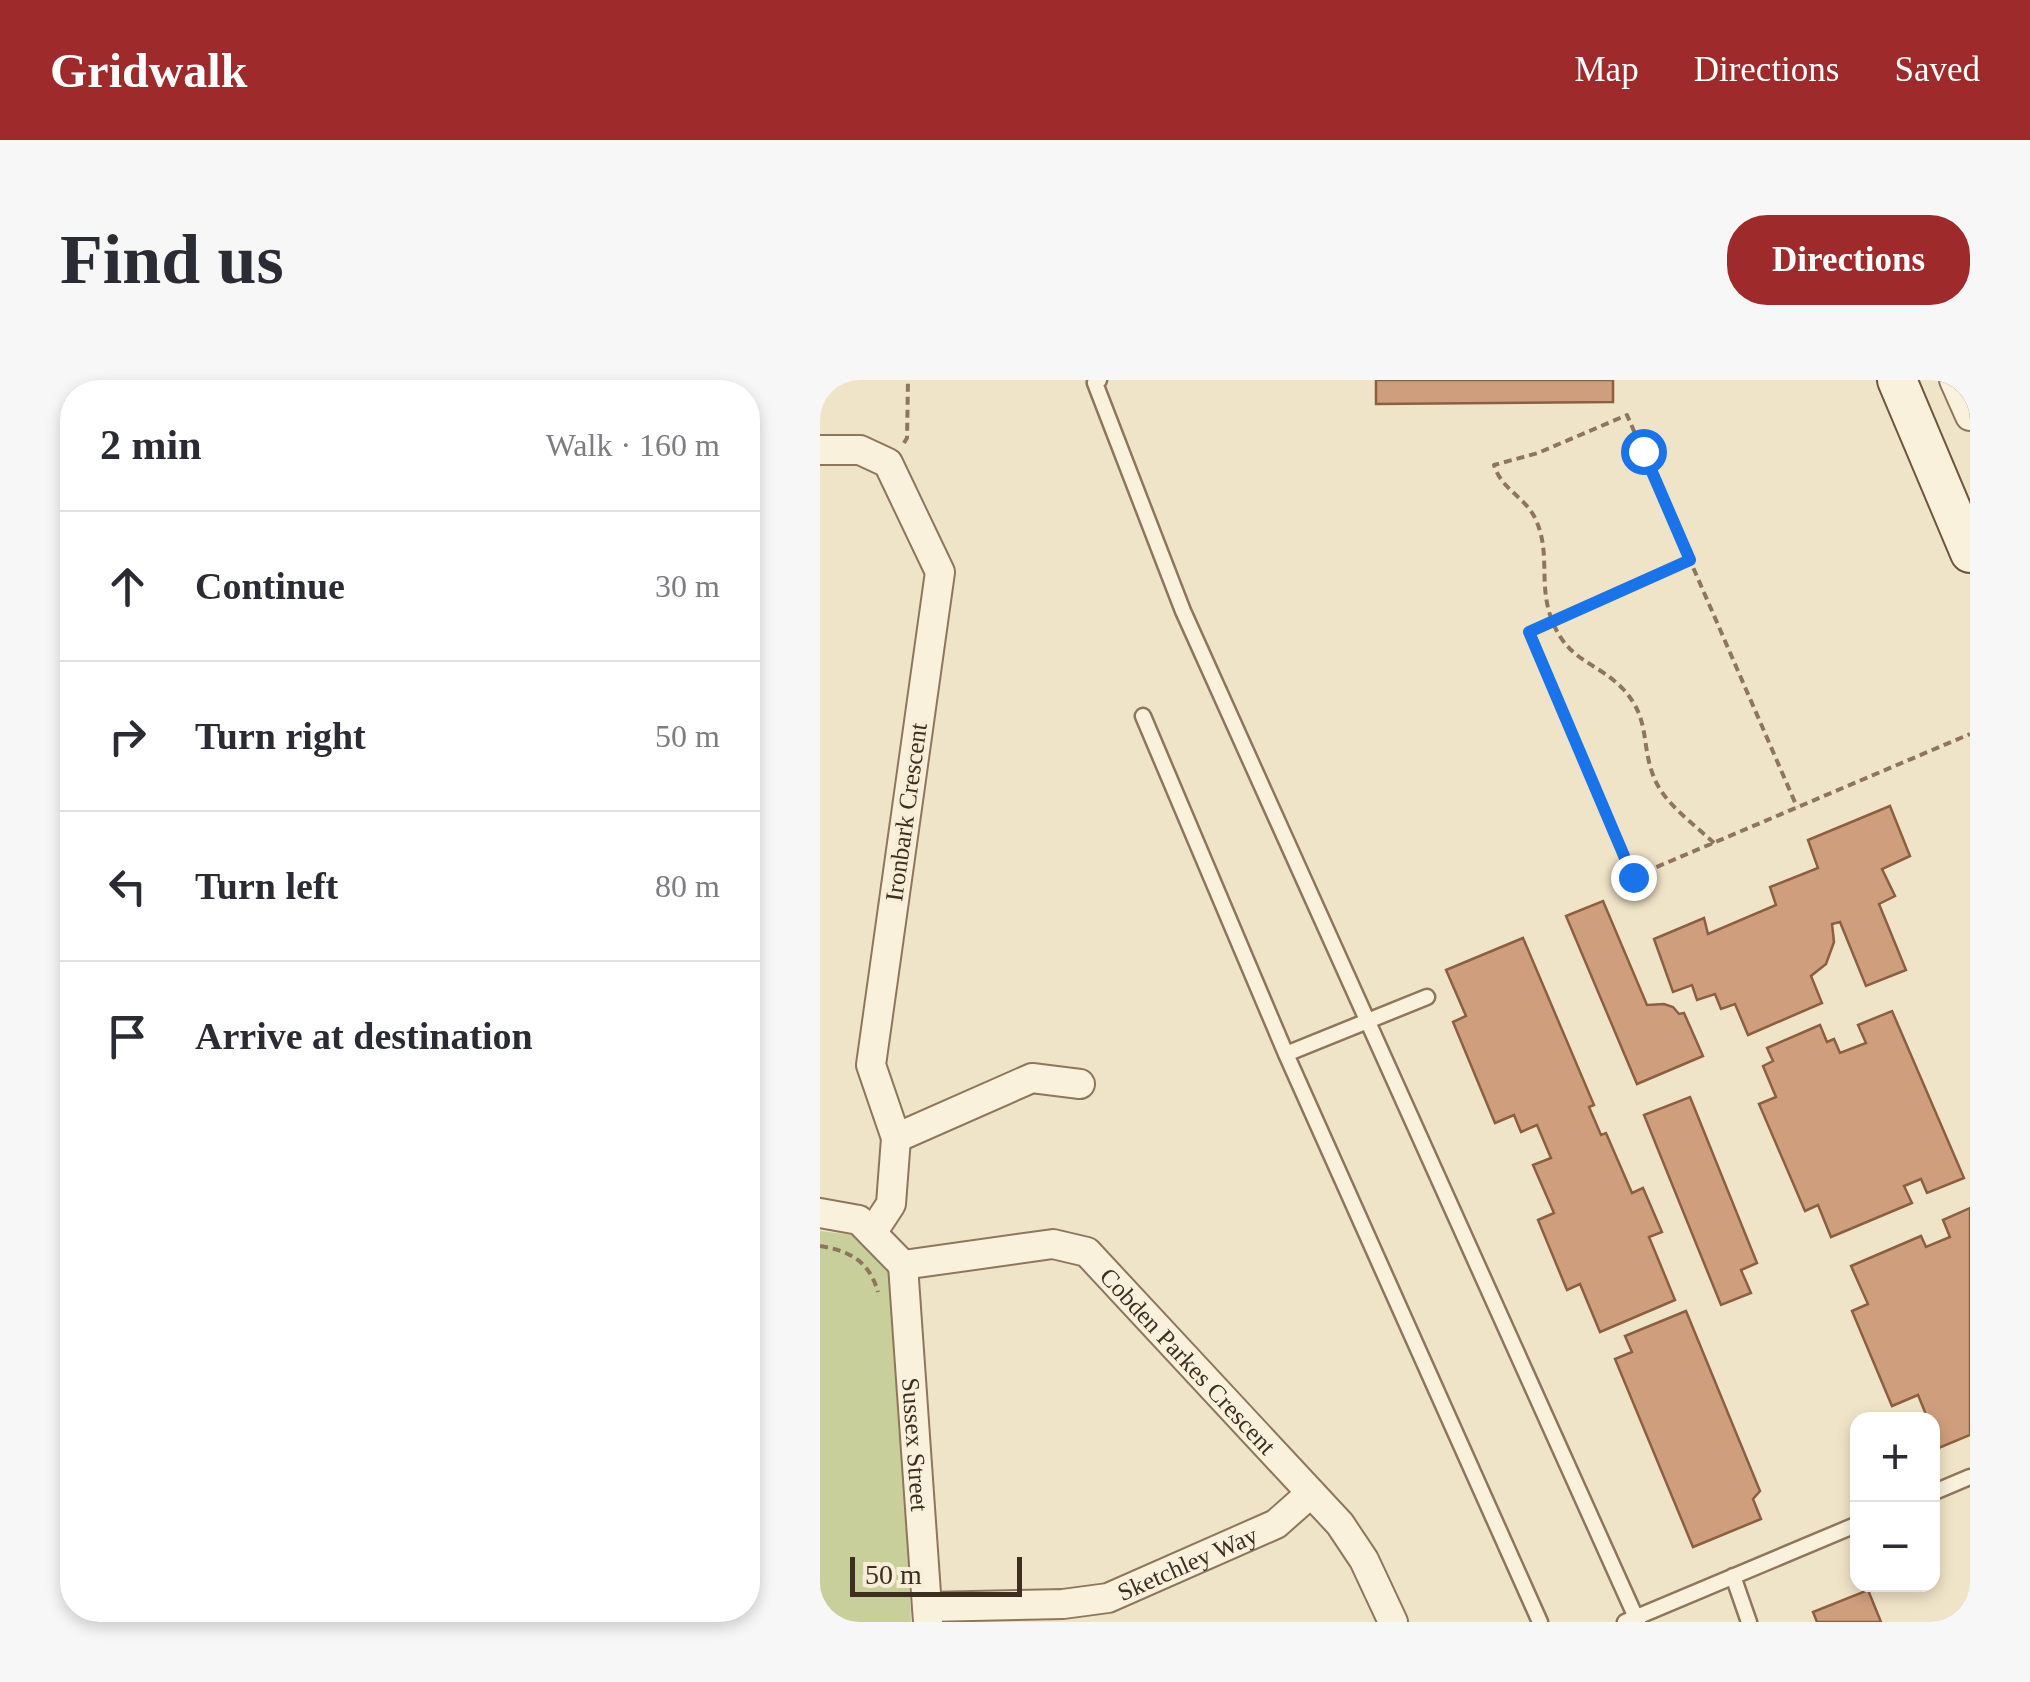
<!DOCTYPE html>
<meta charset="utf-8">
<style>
body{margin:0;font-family:Georgia,serif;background:#f7f7f7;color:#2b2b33}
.controls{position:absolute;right:30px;bottom:30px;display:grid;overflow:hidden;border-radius:20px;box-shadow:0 5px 15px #0003}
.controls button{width:90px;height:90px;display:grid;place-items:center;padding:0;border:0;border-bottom:2px solid #e1e1e2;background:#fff;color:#2b2b33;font:50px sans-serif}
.scale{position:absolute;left:30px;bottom:25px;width:172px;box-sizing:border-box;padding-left:10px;border:5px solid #3d2e20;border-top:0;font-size:28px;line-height:35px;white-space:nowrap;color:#3d2e20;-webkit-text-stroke:8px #f7eed8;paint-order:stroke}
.stop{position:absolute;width:30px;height:30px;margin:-22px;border:8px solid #1a73e8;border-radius:50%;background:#fff}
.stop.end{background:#1a73e8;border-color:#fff;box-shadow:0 2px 10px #0008}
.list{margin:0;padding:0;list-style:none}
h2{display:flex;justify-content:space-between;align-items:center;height:130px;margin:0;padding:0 40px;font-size:42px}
h2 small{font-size:32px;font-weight:400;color:#7c7c81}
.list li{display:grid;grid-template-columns:65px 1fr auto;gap:30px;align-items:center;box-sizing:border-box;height:150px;padding:0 40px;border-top:2px solid #e1e1e2}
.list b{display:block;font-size:38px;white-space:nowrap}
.list em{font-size:32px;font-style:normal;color:#7c7c81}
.icon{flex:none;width:55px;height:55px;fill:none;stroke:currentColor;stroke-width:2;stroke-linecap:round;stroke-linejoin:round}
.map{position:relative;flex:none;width:1150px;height:1242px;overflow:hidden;border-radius:40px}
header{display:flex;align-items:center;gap:60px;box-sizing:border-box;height:140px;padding:0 50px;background:#9e2a2b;color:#fff}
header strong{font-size:48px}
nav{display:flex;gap:55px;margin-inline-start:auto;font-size:35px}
.intro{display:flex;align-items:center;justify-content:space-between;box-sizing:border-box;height:240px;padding:0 60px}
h1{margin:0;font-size:70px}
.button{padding:25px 45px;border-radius:40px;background:#9e2a2b;color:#fff;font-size:35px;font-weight:700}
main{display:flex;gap:60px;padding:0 60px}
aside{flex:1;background:#fff;border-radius:40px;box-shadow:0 5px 15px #0003}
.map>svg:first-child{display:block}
.green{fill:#c9cf9b}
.building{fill:#cf9f7d;stroke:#8d5f41;stroke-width:2.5}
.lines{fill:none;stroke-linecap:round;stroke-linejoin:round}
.service-casing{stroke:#8d765c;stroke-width:19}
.minor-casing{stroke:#8d765c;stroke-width:32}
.secondary-casing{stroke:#6f573f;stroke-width:42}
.path{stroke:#8d765c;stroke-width:4;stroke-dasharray:8 5;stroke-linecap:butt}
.service{stroke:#faf1dc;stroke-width:14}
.minor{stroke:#faf1dc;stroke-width:28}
.secondary{stroke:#faf1dc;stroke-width:38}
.route{stroke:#1a73e8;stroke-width:12}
.labels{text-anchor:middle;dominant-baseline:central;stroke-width:8;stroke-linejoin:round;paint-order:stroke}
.street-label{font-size:25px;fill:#3d2e20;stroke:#f7eed8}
</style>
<header>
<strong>Gridwalk</strong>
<nav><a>Map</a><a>Directions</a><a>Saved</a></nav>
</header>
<div class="intro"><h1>Find us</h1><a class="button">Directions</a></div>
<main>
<aside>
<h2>2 min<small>Walk · 160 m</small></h2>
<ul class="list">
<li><svg class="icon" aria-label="ahead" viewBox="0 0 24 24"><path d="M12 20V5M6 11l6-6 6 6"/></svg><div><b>Continue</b></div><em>30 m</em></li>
<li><svg class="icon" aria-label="right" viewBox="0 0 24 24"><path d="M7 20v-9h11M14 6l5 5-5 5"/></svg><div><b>Turn right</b></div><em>50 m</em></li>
<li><svg class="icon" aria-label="left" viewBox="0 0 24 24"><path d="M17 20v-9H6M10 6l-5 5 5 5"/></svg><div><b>Turn left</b></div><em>80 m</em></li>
<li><svg class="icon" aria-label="arrive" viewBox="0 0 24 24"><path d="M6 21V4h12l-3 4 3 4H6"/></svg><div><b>Arrive at destination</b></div></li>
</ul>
</aside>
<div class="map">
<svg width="1150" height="1242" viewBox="0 0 1150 1242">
<rect width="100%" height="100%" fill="#f0e4c8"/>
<path class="green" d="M0,851L33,855L69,893L76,926L91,1242H0Z"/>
<path class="building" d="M556,0H793V22L556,24Z
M1070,426L1090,476L1062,489L1075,516L1059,524L1086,590L1046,606L1020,542L1012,544L1014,562L1006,584L991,596L1002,623L928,655L915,624L901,629L895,614L877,620L872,605L853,612L834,559L884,538L888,554L956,525L950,507L998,488L988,460Z
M783,521L827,625L844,624L853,627L859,634L864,633L883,676L817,704L746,536Z
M703,558L774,725L769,727L781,755L786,753L812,813L823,808L842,852L829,857L855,920L780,952L760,904L747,910L718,840L734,833L713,785L731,778L717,745L701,752L694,735L675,743L633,642L646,636L626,590Z
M1072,631L1144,798L1107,813L1101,799L1084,806L1092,823L1011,857L998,825L985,831L939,724L956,717L943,686L953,681L947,668L1000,645L1007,662L1014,659L1020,673L1046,663L1038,645Z
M870,717L937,883L921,890L931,913L901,925L824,735Z
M1150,828V1055L1114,1070L1112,1040H1103L1105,1032L1098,1015L1072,1026L1032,931L1048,924L1031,886L1101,856L1106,867L1130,857L1123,840Z
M866,931L940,1111L933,1119L941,1139L873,1167L795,979L812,972L805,956Z
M1048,1210L1061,1242H997L993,1232Z"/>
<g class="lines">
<g class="service-casing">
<path id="service" d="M279,0L275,3L363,231L818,1242
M323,336L466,674L720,1242
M466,674L607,617
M1112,1113L1150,1097
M913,1196L929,1242
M805,1242L1038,1144"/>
</g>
<g class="minor-casing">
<g id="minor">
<path d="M1134,0L1150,36"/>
<path d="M0,70H40L68,83L120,192L51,685L76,758L71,824L52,853"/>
<path d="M76,758L212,698L260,704"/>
<path d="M0,833L39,840L83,885"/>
<path id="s1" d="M83,885L233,864L267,872L520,1144L544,1180L573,1242"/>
<path id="s2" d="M83,885L108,1242"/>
<path id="s3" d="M107,1227L243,1224L288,1218L456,1144L491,1113"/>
</g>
</g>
<g class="secondary-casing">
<path id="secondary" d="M1077,0L1150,173"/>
</g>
<path class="path" d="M84,63L87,58L88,0
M870,180L709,252L813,497L1150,354
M894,463C873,443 843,423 833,395C821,363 830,339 804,310C778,282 750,283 733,243C717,205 732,173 715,138C705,117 681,109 674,85L718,73L807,35L977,427
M0,866C30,871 49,881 58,912"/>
<use href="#service" class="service"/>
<use href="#minor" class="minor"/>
<use href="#secondary" class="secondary"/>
</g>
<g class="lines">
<path class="route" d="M813,497L709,252L870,180L823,71"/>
</g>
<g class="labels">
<g class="street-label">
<text transform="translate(86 432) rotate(-82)">Ironbark Crescent</text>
<text stroke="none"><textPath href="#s1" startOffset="335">Cobden Parkes Crescent</textPath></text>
<text stroke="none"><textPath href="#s2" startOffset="180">Sussex Street</textPath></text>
<text stroke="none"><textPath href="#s3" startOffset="268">Sketchley Way</textPath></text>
</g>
</g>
</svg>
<div class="controls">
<button>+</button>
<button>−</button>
</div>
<div class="scale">50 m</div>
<div class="stop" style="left:823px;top:71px"></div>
<div class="stop end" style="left:813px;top:497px"></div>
</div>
</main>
